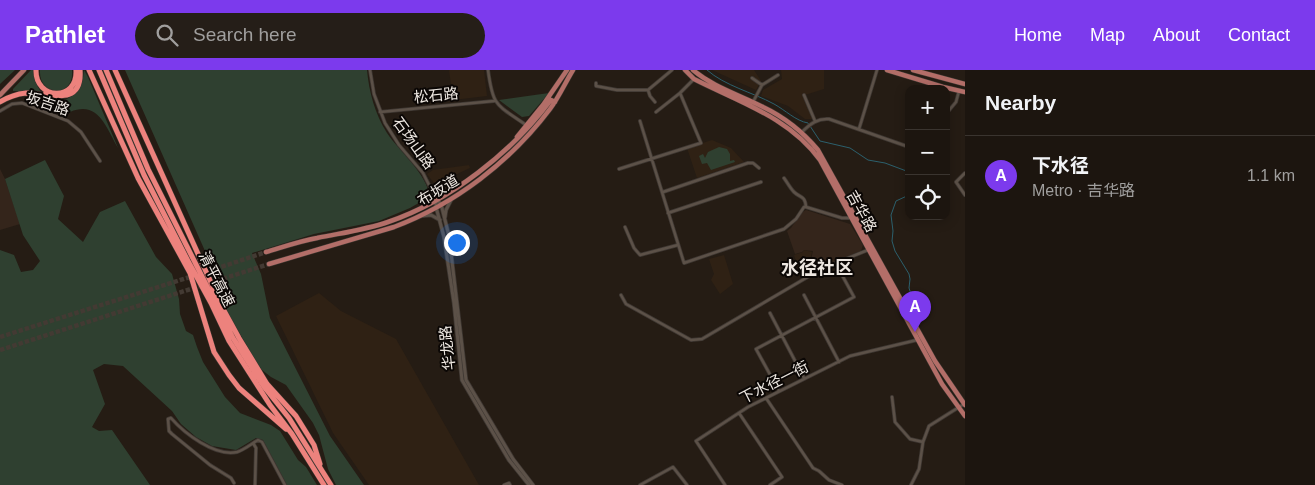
<!DOCTYPE html>
<meta charset="utf-8">
<style>
body{margin:0;font-family:Arial,"Noto Sans SC",sans-serif;background:#251e18;color:#f1f3f6}
.controls{position:absolute;right:15px;top:15px;display:grid;overflow:hidden;border-radius:10px;box-shadow:0 2px 12px #0003}
.controls button{width:45px;height:45px;display:grid;place-items:center;padding:0;border:0;border-bottom:1px solid #3a342f;background:#1c150f;color:#f1f3f6;font:25px sans-serif}
.you{position:absolute;left:456px;top:172px;width:18px;height:18px;margin:-12px;border:4px solid #fff;border-radius:50%;background:#1a73e8;box-shadow:0 0 0 8px #1a73e833}
.badge{display:grid;place-items:center;width:32px;height:32px;border-radius:50%;background:#7c3aed;color:#fff;font-size:16px;font-weight:700}
.pin{position:absolute;translate:-50% -41px;filter:drop-shadow(0 1px 2px #0008)}
.pin::after{content:'';position:absolute;top:26px;width:18px;height:15px;background:inherit;clip-path:polygon(0 0,100% 0,50% 100%)}
.list{margin:0;padding:0;list-style:none}
h2{display:flex;justify-content:space-between;align-items:center;height:65px;margin:0;padding:0 20px;font-size:21px}
h2 small{font-size:16px;font-weight:400;color:#a09f9e}
.list li{display:grid;grid-template-columns:32px 1fr auto;gap:15px;align-items:center;box-sizing:border-box;height:80px;padding:0 20px;border-top:1px solid #3a342f}
.list b{display:block;font-size:19px;white-space:nowrap}
.list p{margin:0;font-size:16px;white-space:nowrap;color:#a09f9e}
.list em{font-size:16px;font-style:normal;color:#a09f9e}
.icon{flex:none;width:28px;height:28px;fill:none;stroke:currentColor;stroke-width:2;stroke-linecap:round;stroke-linejoin:round}
.map{position:relative;flex:none;width:965px;height:415px;overflow:hidden}
header{display:flex;align-items:center;gap:30px;box-sizing:border-box;height:70px;padding:0 25px;background:#7c3aed;color:#fff}
header strong{font-size:24px}
nav{display:flex;gap:28px;margin-inline-start:auto;font-size:18px}
.search{width:350px;height:45px;background:#251e18;display:flex;align-items:center;gap:12px;box-sizing:border-box;padding:0 18px;border-radius:28px;color:#a09f9e;font-size:19px}
main{display:flex}
aside{flex:1;background:#1c150f}
.map>svg:first-child{display:block}
.built{fill:#2f2114}
.industrial{fill:#34251b}
.green{fill:#2f4030}
.lines{fill:none;stroke-linecap:round;stroke-linejoin:round}
.stream{stroke:#2c606d;stroke-width:1}
.primary-tunnel{stroke:#433a33;stroke-width:4.5;stroke-dasharray:4.5 2;stroke-linecap:butt}
.minor-casing{stroke:#3f3833;stroke-width:4}
.tertiary-casing{stroke:#3f3833;stroke-width:4.5}
.primary-casing{stroke:#3f3833;stroke-width:5.5}
.motorway-casing{stroke:#3f3833;stroke-width:6}
.minor{stroke:#5c5148;stroke-width:2.5}
.tertiary{stroke:#5c5148;stroke-width:3}
.primary{stroke:#b36e68;stroke-width:4.5}
.motorway{stroke:#ed827d;stroke-width:5}
.labels{text-anchor:middle;dominant-baseline:central;stroke-width:4;stroke-linejoin:round;paint-order:stroke}
.street-label{font-size:15px;fill:#ede7e1;stroke:#0b0705}
.quarter-label{font-size:18px;font-weight:bold;fill:#ede7e1;stroke:#0b0705}
</style>
<header>
<strong>Pathlet</strong>
<div class="search"><svg class="icon" aria-label="search" viewBox="0 0 24 24"><circle cx="10" cy="10" r="6"/><path d="M15 15l6 6"/></svg>Search here</div>
<nav><a>Home</a><a>Map</a><a>About</a><a>Contact</a></nav>
</header>
<main>
<div class="map">
<svg width="965" height="415" viewBox="0 0 965 415">
<rect width="100%" height="100%" fill="#251c14"/>
<path class="built" d="M449,0H484L487,26L453,30Z
M712,0H754L761,11L756,20Z
M781,0H824V19L805,25L815,49H805L788,36L761,26L763,20L782,9Z
M712,70L731,78L744,92L697,108L687,78Z
M469,95L470,98L459,103L437,117L427,104L433,100Z
M804,180L812,182L809,195L798,198L794,185L803,182Z
M724,185L733,214L720,224L711,210L714,204L709,189Z
M319,223L341,241L396,269L479,415H369L333,363L276,246Z"/>
<path class="industrial" d="M0,99L5,109L20,154L0,160Z
M806,140L850,154L863,175L861,181L832,192L810,195L813,181L804,180L802,182L795,184L787,161L791,158L801,143Z"/>
<path class="green" d="M0,0H15L0,14Z
M31,0H34C33,9 36,14 41,22L13,21V19Z
M40,0H72C75,28 38,27 40,0Z
M84,0L88,7L118,78C106,58 99,30 70,42L62,35V31C79,24 82,18 84,0Z
M125,0H367C369,22 375,44 387,63C398,80 430,107 429,127L410,138L379,151L314,164L252,183L261,204L270,248L330,366L364,415H336L328,399L319,365L313,353L286,315L271,307L262,300L255,290L224,236L214,214L205,181Z
M549,23L529,46L522,47L499,30Z
M719,77L727,79L730,84V91L734,90L735,92L711,100L707,93L702,94L699,86L703,84L705,88L708,82Z
M45,90L64,126L58,149L83,172L100,142L125,131L156,187L172,204L179,229L180,244L186,261L193,265L197,277L203,292L225,327L240,343L271,355L280,361L298,390L306,397L317,415H287L263,370L256,368L236,380L212,376L196,367L181,354L172,341L123,296L104,294L93,300L105,334L92,357L99,361L112,360L150,415H0V180L14,185L21,202L33,200L40,191L23,165L5,109Z"/>
<g class="lines">
<path class="stream" d="M707,0C725,16 752,22 774,34C785,40 796,51 808,53L820,71L850,78L868,90L885,93L909,102
M909,125L896,131L891,145L893,161L892,171L895,181L909,204L910,209L909,218L913,230"/>
<path class="primary-tunnel" d="M203,203L266,182
M0,267L193,206
M0,280L269,194"/>
<g class="minor-casing">
<path id="minor" d="M370,0L374,24L385,53L399,75L423,103L436,129
M488,0C493,37 496,34 526,55
M752,8L762,15
M596,13V16L617,20H648L672,0
M648,20L650,26L655,32
M804,25L815,51
M753,32L762,15L778,5
M0,41L12,34L22,33L68,51L81,62L100,91
M380,42L494,31
M656,42L680,23L694,9
M946,44L956,32L959,21
M640,51L684,193L784,159L796,149L804,137H806L842,148H851
M859,59L877,0
M802,62C810,54 818,48 829,49L909,77
M619,99L701,73L680,23
M965,103L956,112L965,125
M784,108C787,112 790,118 794,122C800,128 805,125 806,137
M663,122L748,93H753L759,98
M668,143L761,112
M625,157L634,178L640,185L678,175
M621,225L626,234L691,270L702,269L823,198L868,180
M804,225L839,292
M770,243L804,308
M779,321L756,279L854,227L842,205
M892,327L895,352L910,369L923,372
M766,328L813,398L819,401L829,410L842,415
M739,343L782,407L770,415
M253,373L256,378L255,415
M234,413L231,408L210,395L172,364L169,361L168,349L171,348C184,363 215,387 237,382C244,380 251,374 258,370L262,372L285,415
M504,415L509,413L510,415
M640,415L673,397L687,415
M725,415L696,371L748,337L850,286L917,270
M911,415L919,399L923,372L929,356L964,334"/>
</g>
<g class="tertiary-casing">
<path id="tertiary" d="M436,130L441,134L449,166L466,310L513,389L533,415
M436,130V137L444,167L454,233L462,310L509,390L529,415
M420,146L431,145L440,150
M445,147L446,140L451,130"/>
</g>
<g class="primary-casing">
<path id="primary" d="M685,0L694,9C739,32 789,47 820,90L942,314L965,346
M693,0C713,17 740,25 763,37C784,47 803,62 818,80L935,291L965,335
M887,0L943,17L965,22
M913,0L965,14
M0,25L24,0
M517,67L543,35L567,0
M266,182C283,177 300,171 317,168C341,163 365,160 388,152C450,131 512,82 551,30L555,32
M269,194L394,157C455,134 510,92 550,39C559,27 565,13 573,0"/>
</g>
<g class="motorway-casing">
<path id="motorway" d="M36,0C35,30 78,32 76,0
M89,0L138,108L190,203L214,282L229,305L239,318L286,359
M99,0L144,105L188,191L211,233L229,271L270,335L292,364L324,415
M106,0L148,99L233,268L265,318L289,348L331,415
M115,0L222,237L239,268L267,314L296,346L314,375L320,394
M0,32C8,27 17,24 26,23C47,23 83,38 80,0"/>
</g>
<use href="#minor" class="minor"/>
<use href="#tertiary" class="tertiary"/>
<use href="#primary" class="primary"/>
<use href="#motorway" class="motorway"/>
</g>
<g class="labels">
<g class="street-label">
<text transform="translate(436 25) rotate(-6)">松石路</text>
<text transform="translate(48 33) rotate(19)">坂吉路</text>
<text transform="translate(414 73) rotate(54)">石场山路</text>
<text transform="translate(438 120) rotate(-31)">布坂道</text>
<text transform="translate(862 141) rotate(61)">吉华路</text>
<text transform="translate(217 209) rotate(63)">清平高速</text>
<text transform="translate(447 278) rotate(-96)">华龙路</text>
<text transform="translate(774 312) rotate(-27)">下水径一街</text>
</g>
<g class="quarter-label">
<text x="817" y="198">水径社区</text>
</g>
</g>
</svg>
<div class="controls">
<button>+</button>
<button>−</button>
<button><svg class="icon" aria-label="locate" viewBox="0 0 24 24"><circle cx="12" cy="12" r="6"/><path d="M12 2v4M12 18v4M2 12h4M18 12h4"/></svg></button>
</div>
<div class="you"></div>
<div class="pin badge" style="left:915px;top:262px">A</div>
</div>
<aside>
<h2>Nearby<small></small></h2>
<ul class="list">
<li><span class="badge">A</span><div><b>下水径</b><p>Metro · 吉华路</p></div><em>1.1 km</em></li>
</ul>
</aside>
</main>
